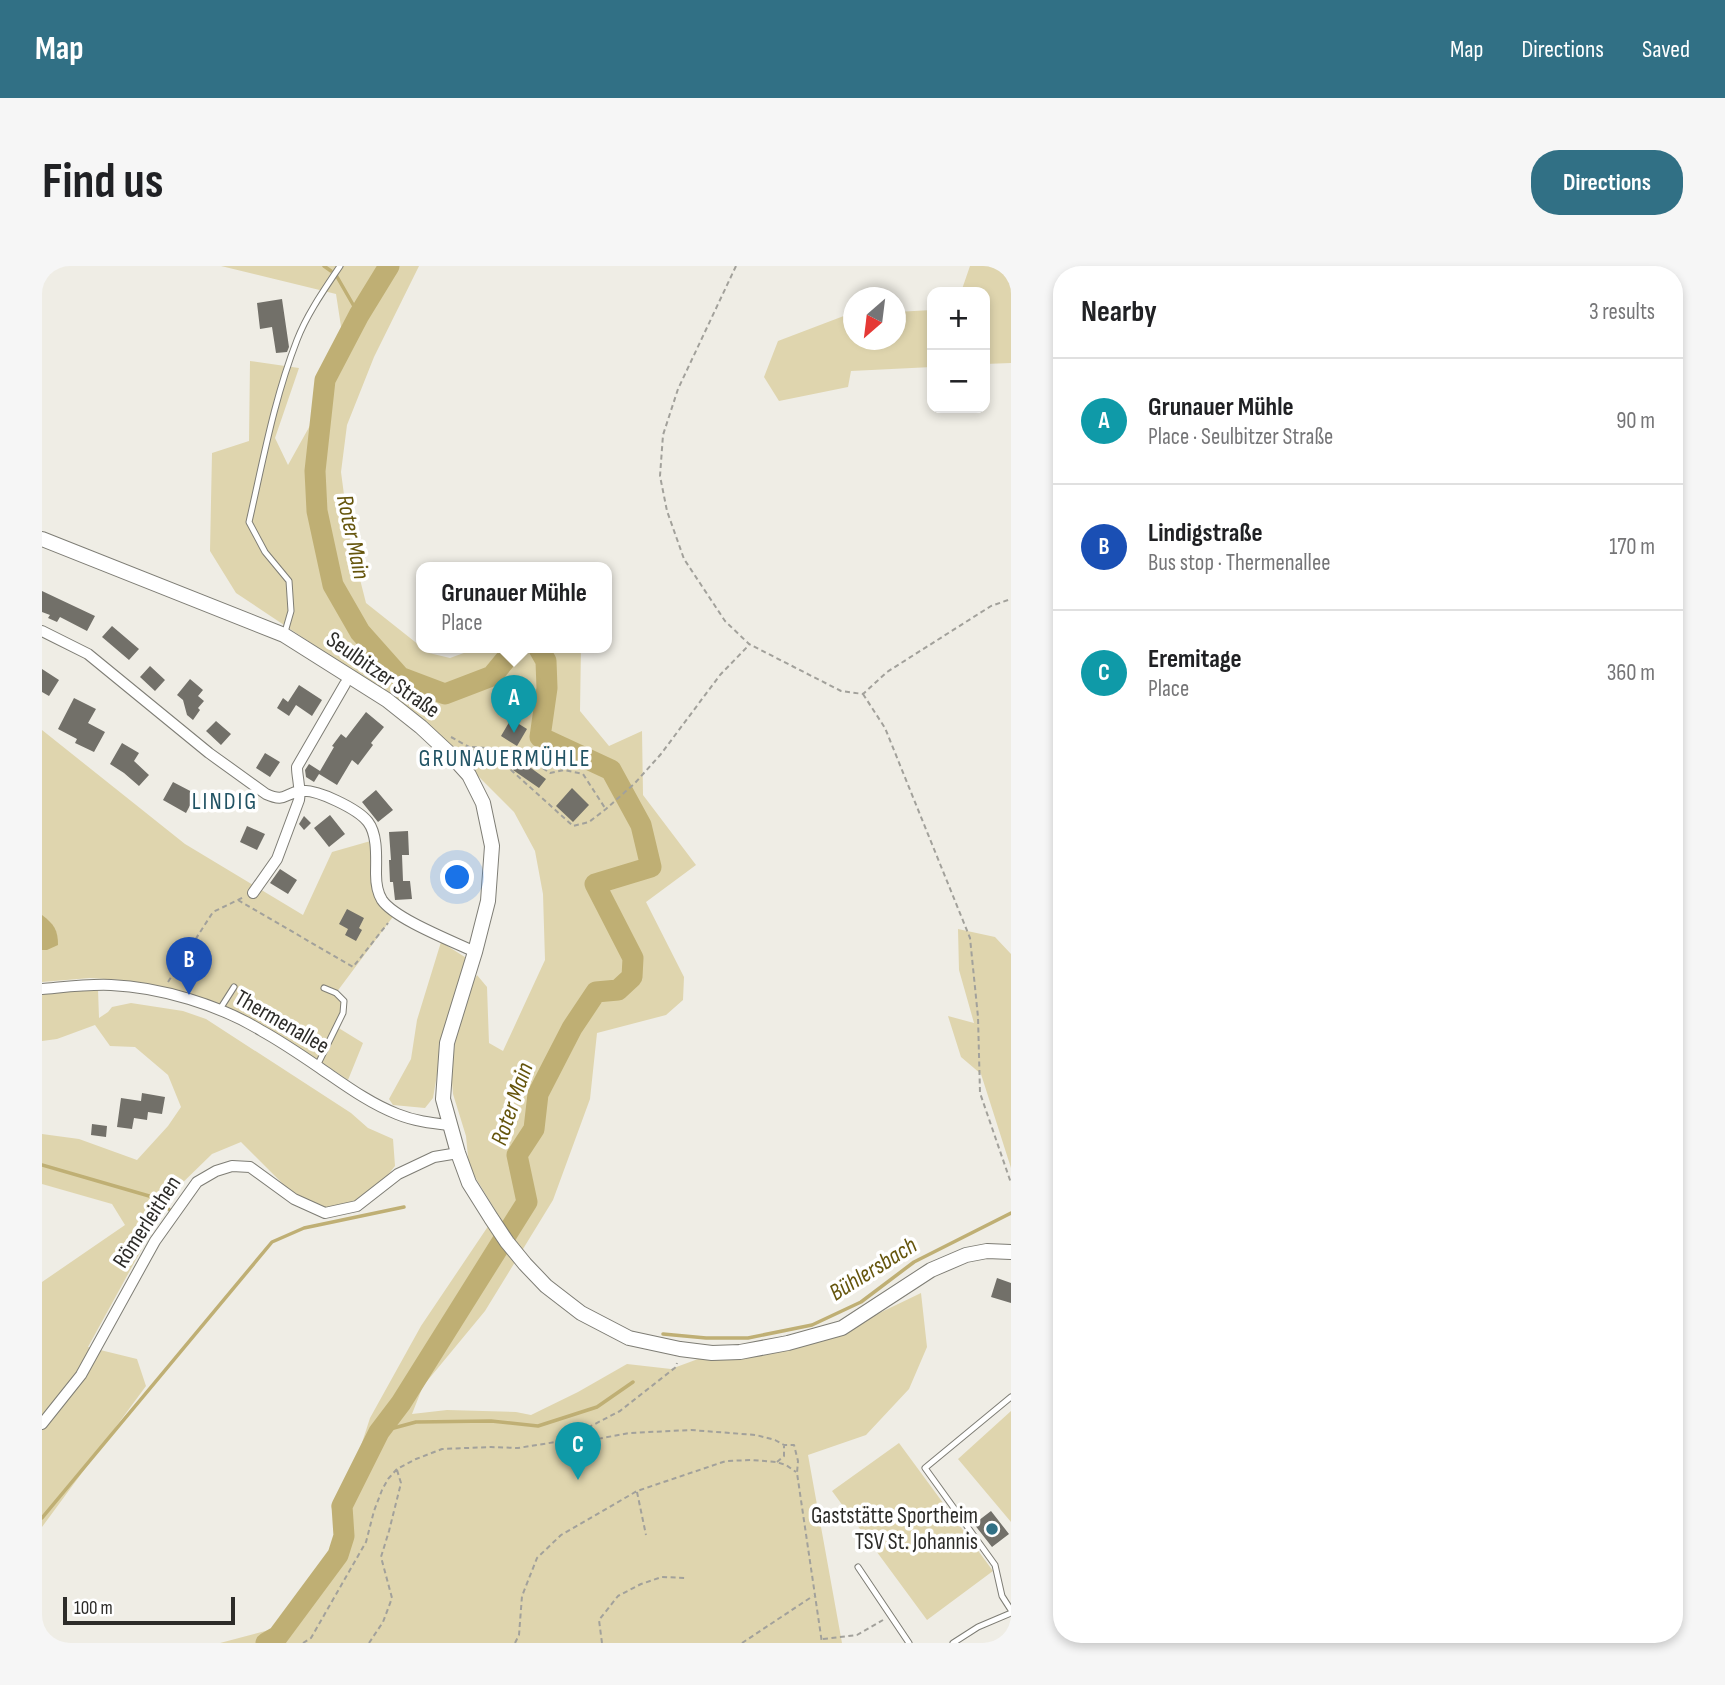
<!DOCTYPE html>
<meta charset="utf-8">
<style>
body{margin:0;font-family:"Sofia Sans Condensed",sans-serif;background:#f6f6f6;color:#202124}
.controls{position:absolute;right:21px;top:21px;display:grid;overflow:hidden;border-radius:14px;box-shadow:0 4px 10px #0003}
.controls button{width:63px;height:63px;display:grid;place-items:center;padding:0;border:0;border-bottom:2px solid #e0e0e0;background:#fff;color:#202124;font:35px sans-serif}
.compass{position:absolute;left:801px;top:21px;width:63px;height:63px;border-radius:50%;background:#fff;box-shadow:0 4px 10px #0003;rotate:208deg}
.scale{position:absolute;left:21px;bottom:18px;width:172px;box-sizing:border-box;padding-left:7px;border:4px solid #2d2c29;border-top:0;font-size:19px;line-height:24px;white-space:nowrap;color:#2d2c29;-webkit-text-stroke:5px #fff;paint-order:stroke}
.you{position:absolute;left:416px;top:612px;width:24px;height:24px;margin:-18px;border:5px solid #fff;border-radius:50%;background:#1a73e8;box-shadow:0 0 0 10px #1a73e833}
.badge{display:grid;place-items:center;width:46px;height:46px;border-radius:50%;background:#317085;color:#fff;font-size:23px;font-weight:700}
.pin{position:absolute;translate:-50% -58px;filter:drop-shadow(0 2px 4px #0008)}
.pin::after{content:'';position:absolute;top:37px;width:24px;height:21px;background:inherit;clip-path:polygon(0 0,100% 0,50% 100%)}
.popup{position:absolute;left:374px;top:296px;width:196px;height:91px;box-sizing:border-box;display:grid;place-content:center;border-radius:14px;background:#fff;filter:drop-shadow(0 2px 5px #0005);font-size:23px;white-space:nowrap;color:#757577}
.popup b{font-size:26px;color:#202124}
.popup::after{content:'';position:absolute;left:50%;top:100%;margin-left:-14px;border:14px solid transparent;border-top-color:#fff}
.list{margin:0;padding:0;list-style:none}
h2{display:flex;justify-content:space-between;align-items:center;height:91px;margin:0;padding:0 28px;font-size:30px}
h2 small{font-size:23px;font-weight:400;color:#757577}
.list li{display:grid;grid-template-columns:46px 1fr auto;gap:21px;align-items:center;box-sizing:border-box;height:126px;padding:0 28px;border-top:2px solid #e0e0e0}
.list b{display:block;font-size:26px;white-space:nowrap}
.list p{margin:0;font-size:23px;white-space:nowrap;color:#757577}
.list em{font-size:23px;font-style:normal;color:#757577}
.map{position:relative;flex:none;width:969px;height:1377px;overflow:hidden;border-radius:28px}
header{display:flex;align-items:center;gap:42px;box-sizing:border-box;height:98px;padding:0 35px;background:#317085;color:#fff}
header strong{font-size:33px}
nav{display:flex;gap:38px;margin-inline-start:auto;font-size:24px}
.intro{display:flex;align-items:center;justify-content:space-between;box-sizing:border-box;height:168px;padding:0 42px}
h1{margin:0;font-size:49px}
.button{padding:18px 32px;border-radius:28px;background:#317085;color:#fff;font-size:24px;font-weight:700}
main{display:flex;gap:42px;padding:0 42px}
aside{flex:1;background:#fff;border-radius:28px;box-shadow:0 4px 10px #0003}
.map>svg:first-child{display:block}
.green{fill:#dfd5ae}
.water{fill:#bfaf74}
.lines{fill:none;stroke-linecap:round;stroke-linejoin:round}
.stream{stroke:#bfaf74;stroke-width:3.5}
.river{stroke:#bfaf74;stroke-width:21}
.building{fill:#727069}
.service-casing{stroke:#7e7d75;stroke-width:7}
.minor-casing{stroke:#7e7d75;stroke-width:12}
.tertiary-casing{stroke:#7e7d75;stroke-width:16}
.path{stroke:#a2a19b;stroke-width:2;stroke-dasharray:5 3.5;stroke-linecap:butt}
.service{stroke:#fff;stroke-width:5}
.minor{stroke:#fff;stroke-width:10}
.tertiary{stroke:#fff;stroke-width:14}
.poi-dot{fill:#317085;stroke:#fff;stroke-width:2.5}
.labels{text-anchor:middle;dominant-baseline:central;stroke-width:7;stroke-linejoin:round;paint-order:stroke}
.street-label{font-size:23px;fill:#2d2c29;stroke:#fff}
.poi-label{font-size:23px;fill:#2d2c29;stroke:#fff;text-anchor:end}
.water-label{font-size:24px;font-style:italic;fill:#65550c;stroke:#fff}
.neighbourhood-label{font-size:24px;letter-spacing:2px;fill:#215364;stroke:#fff}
</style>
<header>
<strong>Map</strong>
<nav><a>Map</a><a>Directions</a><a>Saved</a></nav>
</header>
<div class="intro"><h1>Find us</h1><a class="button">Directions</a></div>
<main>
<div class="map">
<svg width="969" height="1377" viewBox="0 0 969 1377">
<rect width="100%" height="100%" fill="#efede5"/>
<path class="green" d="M179,0H377L332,91L305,159L299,206L308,274L324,337L387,387L408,392L430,384L432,381H539L538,445L567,480L600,465L601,529L654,599L604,636L642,711L641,734L624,749L555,767L548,833L511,934L443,1045L381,1120L370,1148L405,1144L474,1146L489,1149L536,1126L585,1098L629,1103L656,1093L704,1090L800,1065L879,1027L885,1081L867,1123L824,1169L766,1189L800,1377H178L238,1361L268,1313L281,1297L298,1272L289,1240L318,1183L328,1152L379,1060L455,947L427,901L424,870L411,828L409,804L414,772L420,746L429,720L435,709L445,721L447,777L461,785L503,694L501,628L493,585L472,546L371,445L194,327L168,285L170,187L207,175L208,95L257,102L233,172L246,199L285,129L300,67L294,28Z
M928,0H969V97L943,98V26H919Z
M890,44V101L809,105L806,121L737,135L722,111L736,75L807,48H811V74H853L854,46Z
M0,464L143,578L261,649L290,586L332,574L334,619L353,648L294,727L302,735L295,761L321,777L306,814L273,792L139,726L79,714L48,712L0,716Z
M916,663L953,671L969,688V902L939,808L919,791L906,750L932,757L917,704Z
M399,676L426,693L404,757L391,832L383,842L351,839L347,833L369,793L375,754Z
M56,723L57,752L66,746L70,741L89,737L141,745L164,753L309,847L326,862L351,873L353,900L333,925L313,936L282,944L257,934L199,876L170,888L131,926L46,1081L95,1093L104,1120L0,1261V1016L83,959L70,938L0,918V868L37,873L95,894L126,860L139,841L126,809L93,781L68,780L53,759L15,773L0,775V727Z
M969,1145V1256L916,1193Z
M857,1177L951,1305L885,1354L790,1225Z"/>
<path class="water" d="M0,649C12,658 16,664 16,679L5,684H0Z"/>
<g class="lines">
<path class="stream" d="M282,0L289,5
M294,9L317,49
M0,899L114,932L131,947
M621,1068L664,1072H706L770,1059L819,1036L872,996L969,947
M337,1166L374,1156L449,1155L496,1160L555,1141L591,1116
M0,1252L230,976L262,962L362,941"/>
<path class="river" d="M347,0L317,49L283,114L273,205L275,245L291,319L318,366L358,411L403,428L450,410L473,382L477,381
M224,1377L236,1370L296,1289L302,1270L300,1240L337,1166L359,1137L485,936L475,889L492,863L496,828L530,762L554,726L576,724L590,711L591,692L553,618L609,601L599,559L569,504L498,471L505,422L504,395L496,381"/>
</g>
<path class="building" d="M240,33L247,81L245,86L234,87L230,61L218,63L215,37Z
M0,325L53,350L45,365L18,351L15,356L6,352L8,349L0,346Z
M70,360L97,383L87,394L60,371Z
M108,400L123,414L113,425L98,411Z
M0,403L17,414L7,430L0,426Z
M148,413L161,424L156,430L162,435L156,442L158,444L151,454L145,449L141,434L135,429Z
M257,419L280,434L270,450L254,439L247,450L235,442L241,432L246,436Z
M32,432L54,443L46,457L63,466L52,486L33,477L35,473L16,463Z
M324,446L342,461L329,477L331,479L316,499L310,494L295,519L277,508L272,516L264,511L263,504L267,498L278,505L292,481L290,480L299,468L304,472Z
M469,453L485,463L475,480L459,470Z
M174,455L189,468L179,479L164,465Z
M80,477L97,487L92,495L107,509L97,520L82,507L68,498Z
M223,487L238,496L228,511L214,502Z
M478,494L504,513L497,522L471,504Z
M131,516L154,528L144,547L121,534Z
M530,522L547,539L531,556L514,540Z
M334,524L351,544L336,556L320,536Z
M288,549L303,568L287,581L272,562Z
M262,550L269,557L262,564L257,558Z
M205,560L223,568L215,584L198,576Z
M366,565L367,589H360L361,615H368L370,633L353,634L351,616H348L347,594H349L347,566Z
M238,603L255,614L246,628L228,617Z
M305,643L322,652L317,662L320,664L314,675L303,669L306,663L297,658Z
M100,827L123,831L120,848L106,846L105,854L92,852L90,863L75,861L79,832L99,835Z
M50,858L65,860L64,871L49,869Z
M955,1012L969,1017V1037L949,1031Z
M949,1245L967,1268L950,1281L932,1258Z"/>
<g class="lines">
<g class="service-casing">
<path id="service" d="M243,366L249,345L247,315L223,286L207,256C221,195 232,133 255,74C265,48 282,24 298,0
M178,743L192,721
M275,800L301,747L302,735L294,727L282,722
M969,1131L883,1202L953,1299L960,1330L969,1344
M816,1301L867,1377
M911,1377L936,1361L969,1347"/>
</g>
<g class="minor-casing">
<path id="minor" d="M0,365L46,388L167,487L224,528C244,537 242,527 259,525C275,523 316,543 326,556C336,569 334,593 334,608C334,617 335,626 340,634C353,653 410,675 433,686
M211,627L235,593L257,534C259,522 255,512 255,501L303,418
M0,723C23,721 46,718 69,719C118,721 178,739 220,765C240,776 259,789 278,802C303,819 327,837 355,848C372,855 389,857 407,859
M0,1158L39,1109L113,975L155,916L174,905L190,900L208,901L252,933L283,947L315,940L356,908L392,891L416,887"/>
</g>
<g class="tertiary-casing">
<path id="tertiary" d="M0,273L242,369L345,434L379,461L407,487L427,509L441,537L450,580L446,635L433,686L405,777L401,833L416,887L427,917L449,952L465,976L483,998L504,1020L539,1047L587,1072L638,1083L670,1087L698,1086L746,1077L800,1062L889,1004L924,989L945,985L969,986"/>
</g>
<path class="path" d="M694,0L636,123L621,169L618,210L625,245L642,293L683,355L707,378L799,425L821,428L845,406L949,340L969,333
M821,428L843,462L928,672L936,751L938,827L969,917
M409,471L469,504L531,560L547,556L564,543L593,517L619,488L678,409L707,379
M430,481L474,484L508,507L522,504L541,508L563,542
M196,634L311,701L346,657
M126,716L171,646L202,631
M522,1175L550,1174L587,1167L649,1164L714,1169L733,1174L742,1179H752L756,1195L755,1207L780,1377
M735,1196L742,1190V1180
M595,1226L604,1269
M781,1373L815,1369L841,1354
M261,1377L269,1372L324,1276L332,1245L340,1224L346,1213L355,1203L374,1193L400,1183L449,1181L476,1182L520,1175L578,1145L634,1101L635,1097
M327,1377L341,1356L350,1332L339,1291L347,1265L359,1217L355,1204
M473,1377L477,1369L480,1330L495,1292L519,1269L595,1225L684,1195L710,1194L734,1196L744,1199L754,1206
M560,1377L557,1354L576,1330L599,1318L620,1311L644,1312
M700,1377L771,1330"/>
<use href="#service" class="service"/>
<use href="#minor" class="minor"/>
<use href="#tertiary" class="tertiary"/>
</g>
<circle class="poi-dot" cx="950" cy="1263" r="7"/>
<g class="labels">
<g class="street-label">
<text transform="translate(341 409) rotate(35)">Seulbitzer Straße</text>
<text transform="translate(240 756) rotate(30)">Thermenallee</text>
<text transform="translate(105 956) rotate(-57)">Römerleithen</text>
</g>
<g class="poi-label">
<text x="936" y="1250">Gaststätte Sportheim<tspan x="936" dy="26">TSV St. Johannis</tspan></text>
</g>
<g class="water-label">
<text transform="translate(311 271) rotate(78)">Roter Main</text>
<text transform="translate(470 838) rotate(-71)">Roter Main</text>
<text transform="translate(831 1003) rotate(-32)">Bühlersbach</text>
</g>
<g class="neighbourhood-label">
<text x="463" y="492">GRUNAUERMÜHLE</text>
<text x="183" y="535">LINDIG</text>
</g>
</g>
</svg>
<div class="controls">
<button>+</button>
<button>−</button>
</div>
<svg class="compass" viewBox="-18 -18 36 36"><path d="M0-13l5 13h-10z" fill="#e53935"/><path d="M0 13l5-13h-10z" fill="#757577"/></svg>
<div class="scale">100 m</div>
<div class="you"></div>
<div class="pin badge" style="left:472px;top:467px;background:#0f9aa8">A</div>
<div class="popup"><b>Grunauer Mühle</b>Place</div>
<div class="pin badge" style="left:147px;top:729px;background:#1a4fb4">B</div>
<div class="pin badge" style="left:536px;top:1214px;background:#0f9aa8">C</div>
</div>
<aside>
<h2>Nearby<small>3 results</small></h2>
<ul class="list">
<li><span class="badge" style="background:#0f9aa8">A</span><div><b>Grunauer Mühle</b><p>Place · Seulbitzer Straße</p></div><em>90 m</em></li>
<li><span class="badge" style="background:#1a4fb4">B</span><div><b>Lindigstraße</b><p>Bus stop · Thermenallee</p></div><em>170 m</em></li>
<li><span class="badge" style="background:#0f9aa8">C</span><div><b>Eremitage</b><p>Place</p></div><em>360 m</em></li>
</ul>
</aside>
</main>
